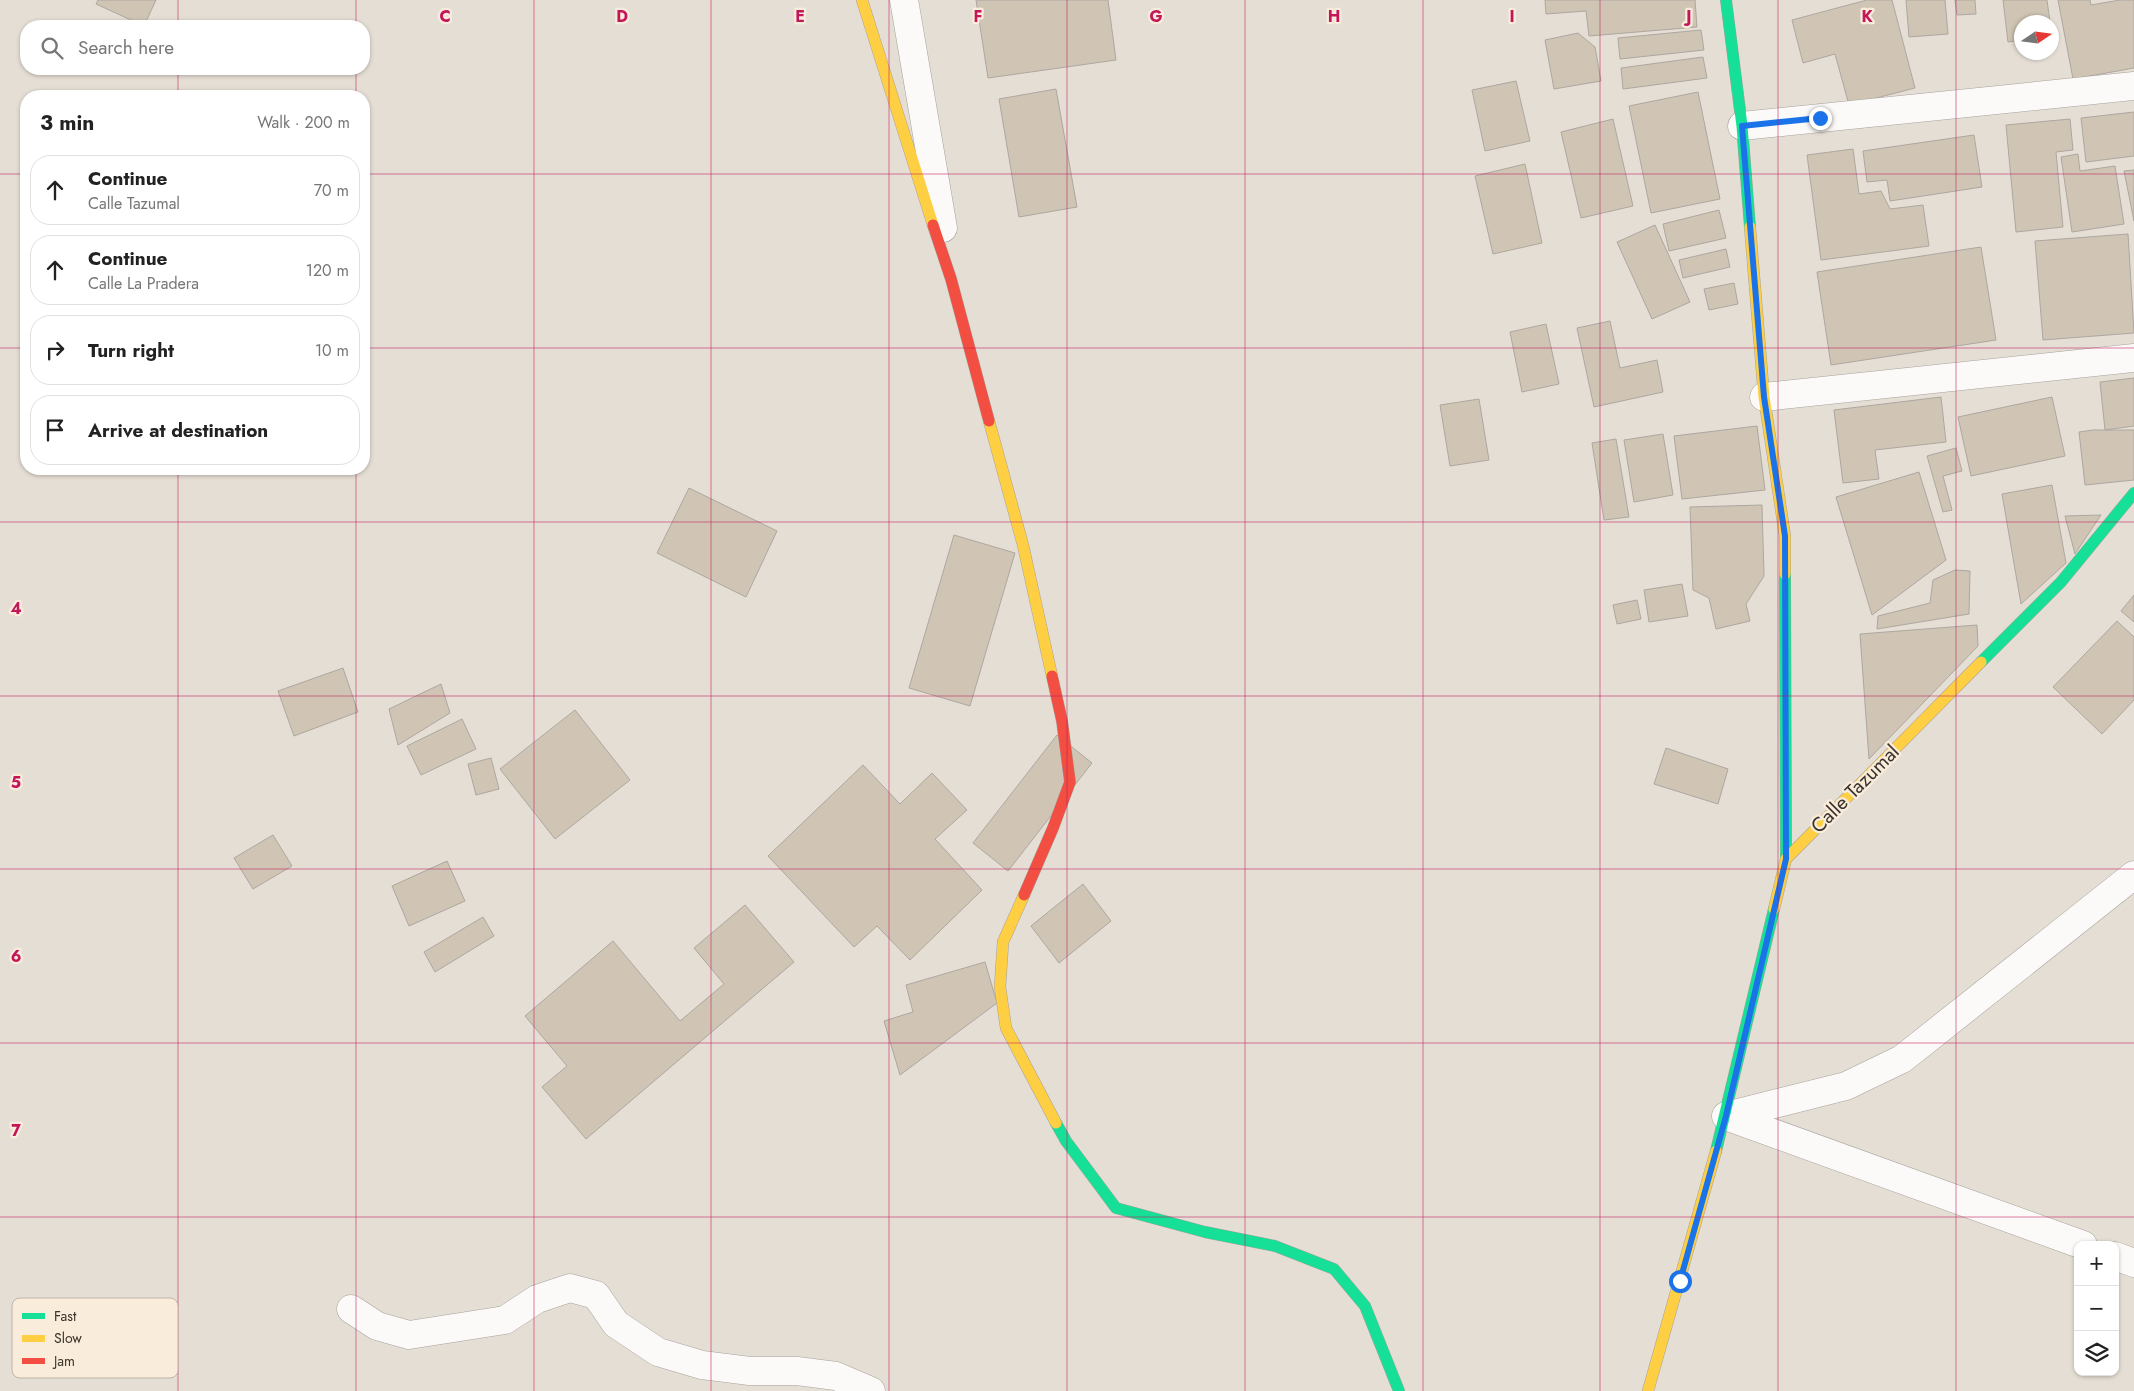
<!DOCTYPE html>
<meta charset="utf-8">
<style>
body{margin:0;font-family:Jost,sans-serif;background:#f2f2f2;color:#222}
.controls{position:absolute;right:15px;bottom:15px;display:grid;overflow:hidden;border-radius:10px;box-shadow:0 1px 4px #0004}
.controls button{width:45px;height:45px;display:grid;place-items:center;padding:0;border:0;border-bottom:1px solid #e0e0e0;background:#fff;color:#222;font:25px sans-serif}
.compass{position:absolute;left:2014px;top:15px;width:45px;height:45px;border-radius:50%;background:#fff;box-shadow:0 1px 4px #0004;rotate:77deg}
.stop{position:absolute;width:15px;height:15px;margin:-11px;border:4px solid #1a73e8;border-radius:50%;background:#fff}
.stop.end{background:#1a73e8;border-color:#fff;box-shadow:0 1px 5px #0008}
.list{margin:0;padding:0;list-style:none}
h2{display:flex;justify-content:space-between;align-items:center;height:65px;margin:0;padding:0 20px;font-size:21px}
h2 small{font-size:16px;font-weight:400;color:#767676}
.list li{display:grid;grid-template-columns:32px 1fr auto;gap:15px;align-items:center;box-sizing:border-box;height:70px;margin:0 10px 10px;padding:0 10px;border:1px solid #e0e0e0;border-radius:20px}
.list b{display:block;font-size:19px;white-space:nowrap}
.list p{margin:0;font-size:16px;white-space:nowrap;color:#767676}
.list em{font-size:16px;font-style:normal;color:#767676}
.icon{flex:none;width:28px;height:28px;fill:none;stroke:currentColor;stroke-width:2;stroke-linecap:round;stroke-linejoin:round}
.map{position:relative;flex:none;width:2134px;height:1391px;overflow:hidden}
.search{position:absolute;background:#fff;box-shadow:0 1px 4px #0004;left:20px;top:20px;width:350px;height:55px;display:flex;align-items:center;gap:12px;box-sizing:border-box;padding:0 18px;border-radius:20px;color:#767676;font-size:19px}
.panel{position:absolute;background:#fff;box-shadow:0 1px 4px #0004;left:20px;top:90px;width:350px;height:385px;border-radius:20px}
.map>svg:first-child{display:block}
.building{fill:#d0c5b4;stroke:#aca7a0}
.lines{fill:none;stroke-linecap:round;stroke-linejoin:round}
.street-casing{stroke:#a7a29b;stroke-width:29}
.fast-casing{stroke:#a7a29b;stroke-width:12}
.slow-casing{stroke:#a7a29b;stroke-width:12}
.jam-casing{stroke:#a7a29b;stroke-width:12}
.street{stroke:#fbfaf9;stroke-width:28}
.fast{stroke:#16e098;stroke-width:11}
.slow{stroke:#ffcf43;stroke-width:11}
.jam{stroke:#f24e42;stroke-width:11}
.route{stroke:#1a73e8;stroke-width:6}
.grid{fill:none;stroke:#c2185b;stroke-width:1;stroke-opacity:0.55}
.labels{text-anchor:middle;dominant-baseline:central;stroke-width:4.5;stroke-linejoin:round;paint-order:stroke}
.street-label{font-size:20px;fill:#38332c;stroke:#faecdb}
.key{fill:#faecdb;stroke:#c0b4a6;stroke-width:1}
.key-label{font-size:14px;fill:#38332c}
.grid-label{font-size:16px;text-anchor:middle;font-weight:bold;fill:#c2185b;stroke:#faecdb;stroke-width:4.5;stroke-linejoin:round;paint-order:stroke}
</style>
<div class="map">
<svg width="2134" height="1391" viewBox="0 0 2134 1391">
<rect width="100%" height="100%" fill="#e5ded5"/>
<path class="building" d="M98,0H156L144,26L96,4Z
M976,0H1108L1116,60L988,78Z
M1545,0H1695L1697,27L1589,36L1586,11L1546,14Z
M1867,0H1892L1915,88L1849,105L1835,54L1803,63L1792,20Z
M1906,0H1945L1948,34L1909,37Z
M1955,0H1975L1976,14L1957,15Z
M2003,0H2047L2050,22H2022V40L2008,42Z
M2058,0H2090L2091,5L2120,0H2134V68L2073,79Z
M1701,30L1704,50L1620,59L1618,38Z
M1578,33L1595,47L1601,81L1554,89L1545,40Z
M1703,57L1707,78L1623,89L1621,68Z
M1516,81L1530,141L1485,151L1472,90Z
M1056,89L1077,207L1019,217L999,99Z
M1698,92L1720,199L1651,213L1629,106Z
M2134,112V156L2086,162L2081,118Z
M1613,119L1633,206L1581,218L1561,132Z
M2070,119L2073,150L2056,152L2063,227L2016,232L2006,125Z
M1974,135L1982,187L1890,201L1887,180L1867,182L1863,151Z
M1853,149L1859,194L1881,191L1890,209L1923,205L1929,246L1821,260L1807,155Z
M2078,154L2080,171L2115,166L2124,224L2072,232L2061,157Z
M1525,164L1542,243L1493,254L1475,176Z
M2134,170V221L2124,171Z
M1719,210L1726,238L1669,251L1663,224Z
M1655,225L1690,302L1652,319L1617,242Z
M2128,234L2134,333L2043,340L2035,241Z
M1981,247L1996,340L1831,365L1817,272Z
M1726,249L1730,267L1683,278L1679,260Z
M1734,283L1738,304L1709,310L1704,289Z
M1610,321L1620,368L1657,360L1663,392L1594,407L1577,328Z
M1546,324L1559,384L1522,392L1510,332Z
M2134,378V426L2105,430L2100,382Z
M1941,397L1946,442L1875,450L1879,479L1843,483L1834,410Z
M2052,397L2065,456L1971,476L1958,417Z
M1479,399L1489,460L1450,466L1440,405Z
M1757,426L1765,490L1682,499L1674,436Z
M2093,430H2134V480L2085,485L2079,432Z
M1663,434L1673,495L1634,502L1624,440Z
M1616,439L1629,517L1604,520L1592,443Z
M1956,448L1962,471L1943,476L1952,510L1943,512L1927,456Z
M1919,472L1946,560L1872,615L1836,497Z
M2052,485L2066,563L2021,604L2002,494Z
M689,488L777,531L746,597L657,553Z
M1762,505L1764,576L1746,604L1750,621L1716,629L1709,598L1693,590L1690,507Z
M2101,515L2075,554L2065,516Z
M954,535L1015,553L970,706L909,688Z
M1955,570L1970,571L1969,614L1877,629L1878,616L1930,603L1933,580Z
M1682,584L1688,616L1649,622L1644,590Z
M2134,595V622L2121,611Z
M1637,600L1641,619L1617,624L1613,605Z
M2117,621L2134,637V700L2102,734L2053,687Z
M1977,625L1978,646L1869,759L1860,634Z
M343,668L358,712L294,736L278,691Z
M441,684L450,713L398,745L389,709Z
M575,710L630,780L555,839L500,769Z
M462,719L476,749L421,775L407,746Z
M1057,735L1092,763L1008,871L973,843Z
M1666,748L1728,769L1718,804L1654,784Z
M491,758L499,789L476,795L468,764Z
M863,765L900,804L932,773L967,810L935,839L982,890L910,960L877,926L854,947L768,856Z
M273,835L292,866L253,889L234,858Z
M447,861L465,901L409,926L392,886Z
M1083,884L1111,921L1059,963L1031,926Z
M745,905L794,962L586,1139L542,1087L567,1066L525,1016L613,941L680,1021L724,984L694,948Z
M483,917L494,936L435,972L424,952Z
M985,962L997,1003L900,1075L884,1021L913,1012L906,985Z"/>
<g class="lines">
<g class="street-casing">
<path id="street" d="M904,0L943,228
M1742,126L2134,86
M1764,397L2134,358
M1726,1116L1846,1086L1902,1059L2134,875
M1726,1116L2083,1245
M2115,1256L2134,1263
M351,1309L377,1326L409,1335L505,1320L537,1299L570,1288L596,1295L616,1324L658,1352L702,1365L750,1371H797L836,1376L871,1391"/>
</g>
<g class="fast-casing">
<path id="fast" d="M1726,0L1742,126L1750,227
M1785,574L1786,859
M1981,662L2061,582L2134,493
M1056,1123L1066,1141L1116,1208L1205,1232L1275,1246L1334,1269L1365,1306L1399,1391
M1716,1151L1774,909"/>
</g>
<g class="slow-casing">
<path id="slow" d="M862,0L933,225
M1750,227L1764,397L1785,536V574
M989,421L1023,545L1052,676
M1024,895L1003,942L1000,987L1006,1028L1056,1123
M1774,909L1786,859L1981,662
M1648,1391L1716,1151"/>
</g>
<g class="jam-casing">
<path id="jam" d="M933,225L951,279L989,421
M1024,895L1053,828L1070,782L1062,721L1052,676"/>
</g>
<use href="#street" class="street"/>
<use href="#fast" class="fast"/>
<use href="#slow" class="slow"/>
<use href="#jam" class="jam"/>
</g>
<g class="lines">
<path class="route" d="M1680,1281L1726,1116L1786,859L1785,536L1764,397L1742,126L1820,118"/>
</g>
<path class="grid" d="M178,0V26M356,0V26M534,0V1391M711,0V1391M889,0V1391M1067,0V1391M1245,0V1391M1423,0V1391M1600,0V1391M1778,0V1391M1956,0V1391M178,69V96M356,69V96M0,174H26M364,174H2134M0,348H26M364,348H2134M178,469V1391M356,469V1391M0,522H2134M0,696H2134M0,869H2134M0,1043H2134M0,1217H2134"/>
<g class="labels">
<g class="street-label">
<text transform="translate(1855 789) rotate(-45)">Calle Tazumal</text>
</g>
</g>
<rect x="12" y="1298" width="166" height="80" rx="8" class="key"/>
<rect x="22" y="1313" width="23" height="6" fill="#16e098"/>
<rect x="22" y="1335" width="23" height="7" fill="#ffcf43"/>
<rect x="22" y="1358" width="23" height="6" fill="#f24e42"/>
<g class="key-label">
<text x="54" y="1321">Fast</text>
<text x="54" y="1343">Slow</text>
<text x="54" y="1366">Jam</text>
</g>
<g class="grid-label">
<text x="445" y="22">C</text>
<text x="622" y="22">D</text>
<text x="800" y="22">E</text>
<text x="978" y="22">F</text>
<text x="1156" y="22">G</text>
<text x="1334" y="22">H</text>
<text x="1512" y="22">I</text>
<text x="1689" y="22">J</text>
<text x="1867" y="22">K</text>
<text x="16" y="614">4</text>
<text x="16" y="788">5</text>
<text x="16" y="962">6</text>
<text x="16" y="1136">7</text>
</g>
</svg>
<div class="controls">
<button>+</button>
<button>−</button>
<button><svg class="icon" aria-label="layers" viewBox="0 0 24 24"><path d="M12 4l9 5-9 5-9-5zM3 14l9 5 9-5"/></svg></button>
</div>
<svg class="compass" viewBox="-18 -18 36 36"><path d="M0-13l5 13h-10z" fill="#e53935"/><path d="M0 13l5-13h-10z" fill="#767676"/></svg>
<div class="stop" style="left:1680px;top:1281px"></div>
<div class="stop end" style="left:1820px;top:118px"></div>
<div class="search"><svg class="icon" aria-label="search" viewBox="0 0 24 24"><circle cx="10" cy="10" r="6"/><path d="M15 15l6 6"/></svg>Search here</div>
<section class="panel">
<h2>3 min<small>Walk · 200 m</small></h2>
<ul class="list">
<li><svg class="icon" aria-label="ahead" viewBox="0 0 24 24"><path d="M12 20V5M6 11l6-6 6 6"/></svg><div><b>Continue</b><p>Calle Tazumal</p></div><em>70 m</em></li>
<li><svg class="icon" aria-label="ahead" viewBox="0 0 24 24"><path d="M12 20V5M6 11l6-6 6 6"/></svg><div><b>Continue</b><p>Calle La Pradera</p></div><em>120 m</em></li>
<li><svg class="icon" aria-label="right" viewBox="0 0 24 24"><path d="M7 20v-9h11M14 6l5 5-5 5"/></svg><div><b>Turn right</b></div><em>10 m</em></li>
<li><svg class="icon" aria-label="arrive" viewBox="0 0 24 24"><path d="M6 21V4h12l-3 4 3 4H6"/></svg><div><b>Arrive at destination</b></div></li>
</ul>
</section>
</div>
